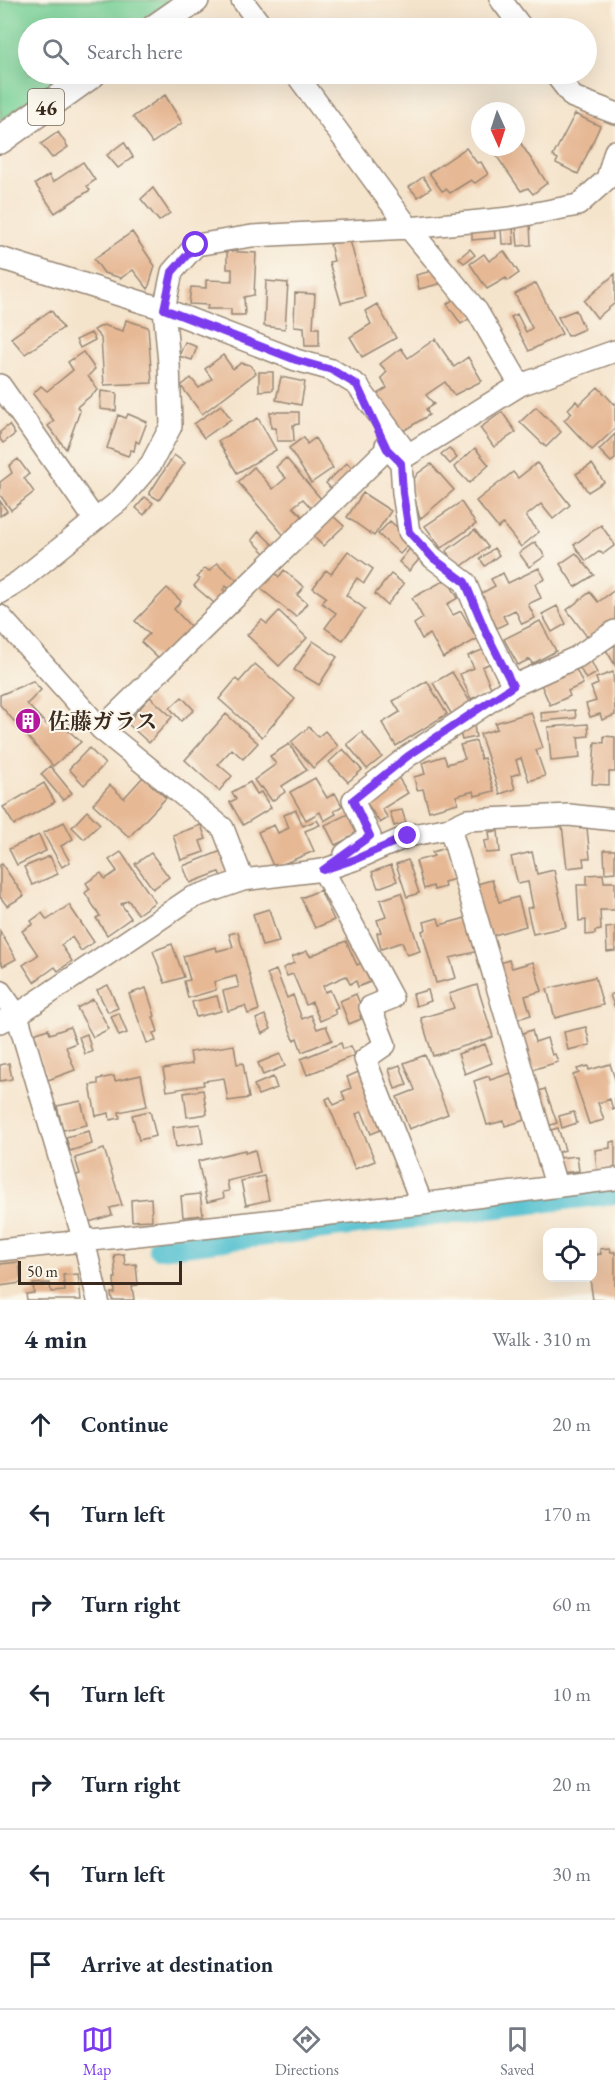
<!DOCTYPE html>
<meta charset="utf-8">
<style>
body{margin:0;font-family:"EB Garamond","Noto Serif JP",serif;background:#f6f6f7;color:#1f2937}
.controls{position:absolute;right:18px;bottom:18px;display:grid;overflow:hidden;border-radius:12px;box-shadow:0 6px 24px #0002}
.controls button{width:54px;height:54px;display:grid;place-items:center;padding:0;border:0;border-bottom:2px solid #e0e1e3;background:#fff;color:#1f2937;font:30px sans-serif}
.compass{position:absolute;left:471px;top:102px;width:54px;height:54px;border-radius:50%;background:#fff;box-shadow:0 6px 24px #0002;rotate:177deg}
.scale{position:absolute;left:18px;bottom:15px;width:164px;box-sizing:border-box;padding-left:6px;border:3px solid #3b2a1e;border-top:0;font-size:16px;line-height:21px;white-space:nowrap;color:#3b2a1e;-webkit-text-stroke:4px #fbf7ec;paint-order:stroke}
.stop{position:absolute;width:18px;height:18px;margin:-14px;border:4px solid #7c3aed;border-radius:50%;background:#fff}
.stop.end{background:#7c3aed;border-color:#fff;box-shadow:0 2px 6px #0008}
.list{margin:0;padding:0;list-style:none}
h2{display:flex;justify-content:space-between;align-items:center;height:78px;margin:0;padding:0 24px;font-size:26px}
h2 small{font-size:20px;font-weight:400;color:#747a83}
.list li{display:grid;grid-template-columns:39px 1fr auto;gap:18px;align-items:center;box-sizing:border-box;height:90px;padding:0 24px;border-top:2px solid #e0e1e3}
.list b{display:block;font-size:22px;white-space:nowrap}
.list em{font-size:20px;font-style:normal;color:#747a83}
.icon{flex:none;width:33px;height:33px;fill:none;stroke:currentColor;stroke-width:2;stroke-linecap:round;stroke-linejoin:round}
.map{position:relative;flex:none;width:615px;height:1300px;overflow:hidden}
.search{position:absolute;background:#fff;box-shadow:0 6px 24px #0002;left:18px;right:18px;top:18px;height:66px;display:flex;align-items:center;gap:15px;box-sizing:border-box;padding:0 21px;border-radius:33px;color:#747a83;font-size:22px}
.sheet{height:708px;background:#fff}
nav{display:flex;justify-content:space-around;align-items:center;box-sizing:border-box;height:84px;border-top:2px solid #e0e1e3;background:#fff;font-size:16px;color:#747a83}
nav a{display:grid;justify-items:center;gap:3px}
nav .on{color:#7c3aed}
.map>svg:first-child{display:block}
.green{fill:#79d197;stroke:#5a7e5a;stroke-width:1.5}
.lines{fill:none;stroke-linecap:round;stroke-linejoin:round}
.canal{stroke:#55c1d0;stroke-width:22}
.building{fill:#e6b894}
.minor-casing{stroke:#988775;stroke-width:24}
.major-casing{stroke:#988775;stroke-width:30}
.minor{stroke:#fff;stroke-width:21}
.major{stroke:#fff;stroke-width:27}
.route{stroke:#7c3aed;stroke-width:8}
.labels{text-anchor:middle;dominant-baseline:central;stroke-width:4.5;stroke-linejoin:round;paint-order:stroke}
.shield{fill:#fbf7ec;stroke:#75685c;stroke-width:1.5}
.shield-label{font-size:21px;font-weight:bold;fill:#3b2a1e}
.poi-label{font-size:22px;font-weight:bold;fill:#3b2a1e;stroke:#fbf7ec;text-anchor:start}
</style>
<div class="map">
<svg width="615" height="1300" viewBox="0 0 615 1300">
<rect width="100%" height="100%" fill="#fbf7ec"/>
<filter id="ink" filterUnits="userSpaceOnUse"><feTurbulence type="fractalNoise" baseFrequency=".0167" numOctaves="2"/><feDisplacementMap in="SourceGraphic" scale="12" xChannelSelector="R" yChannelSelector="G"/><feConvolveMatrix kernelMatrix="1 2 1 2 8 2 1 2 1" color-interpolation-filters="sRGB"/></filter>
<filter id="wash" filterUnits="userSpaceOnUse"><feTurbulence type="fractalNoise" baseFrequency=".008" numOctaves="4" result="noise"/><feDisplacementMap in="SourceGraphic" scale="24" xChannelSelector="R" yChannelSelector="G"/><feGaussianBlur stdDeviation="1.35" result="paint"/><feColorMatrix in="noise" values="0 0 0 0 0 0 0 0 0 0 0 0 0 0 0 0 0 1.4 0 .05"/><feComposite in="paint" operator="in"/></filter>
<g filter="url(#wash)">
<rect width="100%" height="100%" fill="#f5e4cc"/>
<path class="green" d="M0,0H171L131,28H28V74H67L0,121Z"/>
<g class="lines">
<path class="canal" d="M159,1248L615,1193"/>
</g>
<g id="blocks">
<path class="building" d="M165,95L182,123L152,143L133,117Z
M575,114L600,126L578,174L556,163L558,159L553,156Z
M58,132L68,147L52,158L41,144Z
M516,136L547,183L533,194L528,188L521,191L493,151L499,147H516Z
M124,142L133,157L118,168L107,155Z
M466,148L477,163L481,162L488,174L475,183L471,180L450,193L446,189L442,191L429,173Z
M83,162L95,180L87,186L90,190L55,213L35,184L49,175L53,182Z
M423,177L431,188L418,197L409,187Z
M153,188L170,213L159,221L141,199Z
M530,224L531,245L518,246L516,225Z
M494,225L495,238L472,240V226Z
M513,227L514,244H502L501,228Z
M132,232L155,266L148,289L133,270L121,278L104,273L94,259Z
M350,240L365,297L341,303L329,262L334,261L330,244Z
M470,249L475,255L464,263L459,258Z
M227,251L256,253L254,295L244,297L245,315H231V309H207L208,305L189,304L191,287L206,288V280L232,281V269H227Z
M504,251L519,273L508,281L506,278L487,289L470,264L484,254L489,261Z
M440,269L443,283L419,289L416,275Z
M615,274V303L597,318L584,301Z
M266,281L288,283L285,329L264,326Z
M536,283L562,334L529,351L511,317L517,314L526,332L532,328L515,294Z
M295,293L315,294L313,328H319V346H305L304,327L294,326Z
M461,294L476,314L461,324L447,304Z
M377,304L396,338L362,357L350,337L371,324L365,311Z
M51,310L63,328L25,354L11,338Z
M576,310L584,329L568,336L558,317Z
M126,320L148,327L152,383L104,385L101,338L94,330L103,325L123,331Z
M91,333L95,340L80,348L76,340Z
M435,339L454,367L468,357L482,381L454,395L445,382L426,395L434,404L426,409L429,415L400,433L374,396L387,388L381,378L387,372L380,364L401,348L408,358Z
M185,342L197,347L192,360L179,356Z
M83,352L95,369L88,376L98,390L77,407L80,411L66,449L48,426L54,421L33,394L41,386L47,391L73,370L68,362Z
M223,355L233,369L241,363L250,365L256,373L202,414L181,386L191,378L199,388L212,379L205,369Z
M259,372H273V390L259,391Z
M281,377L305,382L301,405L276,400Z
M598,387L614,404L615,403V429L592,450L564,420L572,413L568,409L576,401L579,405Z
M101,391L117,393L116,411L100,409Z
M221,405L231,419L204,438L194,424Z
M536,407L561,432L546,447L520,422Z
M270,412H299V424L293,425L294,441H277L276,428H271Z
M502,412L516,432L494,447L480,428Z
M128,414L147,422L139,443L136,441L134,451L131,450L128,456L107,448L118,415L126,418Z
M258,418L276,450L237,473L218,441Z
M9,425L15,434L3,443L0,439V432Z
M615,434V459L611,462L599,450Z
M304,437L307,444L315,438L333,468L311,483L289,448Z
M449,448L457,458L450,464L441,454Z
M475,448L489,465L469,483L454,467Z
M174,455L185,463L159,500L149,494Z
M286,458L322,500L312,509L303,499L293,507L306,520L286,538L238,482L254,467L273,489L286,478L276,467Z
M18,459L29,474L24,478L34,492L11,510L0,495V482L12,473L9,466Z
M347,463L355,471L333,491L326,483Z
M537,463L570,505L553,519L541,504L526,516L539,532L521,547L503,524L498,528L476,501L513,472L518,478Z
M431,464L454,490L420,519L411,485L417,474Z
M592,464L604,482L588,492L576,474Z
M363,493L391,511L374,536L347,517Z
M145,497L153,503L144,515L136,508Z
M0,501L7,511L0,516Z
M461,502L476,524L441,548L425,526Z
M333,516L344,526L323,546L313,536Z
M390,521L412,541L400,554L378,534Z
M601,525L615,545L603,554L600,551L586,561L574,545Z
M475,530L488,547L459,568L446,551Z
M259,531L273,545L265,553L252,540Z
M535,542L545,556L529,567L519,553Z
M411,547L422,556L409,571L399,562Z
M494,548L499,555L485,566L480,559Z
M348,551L373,569L364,583L357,578L346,595L365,609L343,640L325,628L336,613L322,603L326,597L313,588L326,570L331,574Z
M576,553L594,575L575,587L560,564Z
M217,563L240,583L233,592L226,586L223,590L230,596L220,608L194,586L200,579L197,577L205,568L209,571Z
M539,568L545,579L535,584L541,598L528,604L535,618L522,624L515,610L503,616L507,623L497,628L480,594L495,586L491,579L503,573L508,583Z
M284,570L304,587L297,595L307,603L296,617L260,588L274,572L279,577Z
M391,574L404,584L387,605L375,594Z
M447,579L458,598L447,604L453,615L461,611L477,639L443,658L430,634L422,639L414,624L423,618L412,598Z
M167,588L181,601L174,609L192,628L159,659L141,642L149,634L135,621Z
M615,590V622L602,632L600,629L588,638L567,610L590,592L598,602Z
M557,606L566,624L552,632L542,614Z
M279,611L307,638L279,666L247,635L262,620L267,624Z
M540,621L556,651L532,664L530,659L518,665L504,639Z
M313,641L337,657L319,685L294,670Z
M615,645V665L606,650Z
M487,648L493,662L482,667L492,690L471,699L460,674L474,668L468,656Z
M589,657L597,673L586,679L577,663Z
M255,664L295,699L262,737L219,699L236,679L239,682Z
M574,665L583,684L568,691L570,696L550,705L539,680Z
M452,672L471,703L452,715L433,683Z
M613,672L615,715L602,720L600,714L590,717L586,704L596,701L591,687L598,684L596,678Z
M33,681L41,690L27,704L47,725L60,713L74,728L69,731L81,742L53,766L0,705V695Z
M427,681L447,714L396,746L382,723L400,712L393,701Z
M150,697L172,717L149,743L127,723Z
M182,697L194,710L181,721L170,708Z
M575,710L576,718L542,721L541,713Z
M531,712L543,748L536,750L545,776L529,781L521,758L516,760L520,773L511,776L515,789L500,794L480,734L497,729L495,723Z
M226,714L258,743L243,759L232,749L218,764L232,776L219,791L185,760Z
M588,724L589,736L578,737L580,758L551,761L548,727Z
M474,726L476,737L462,740L459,729Z
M309,727L318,737L325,731L338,746L313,768L291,742Z
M362,732L382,757L367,769L347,744Z
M604,736L615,737V772H609V785L592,784L595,742L604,743Z
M476,741L481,759L484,758L494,791L475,796L474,791L456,796L458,803L429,811L423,789L417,790L414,777L425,774L422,763L444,756L447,764L465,759L460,745Z
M289,744L307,770L282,786L285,792L272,801L262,787L260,788L254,780L276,764L270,756Z
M89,748L105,764L84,785L69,769Z
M343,749L362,770L348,782L329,762Z
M50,766L72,793L63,800L41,774Z
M396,774L408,793L382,809L388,818L380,823L362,796Z
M143,777L166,798L129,837L93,804L110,785L124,798Z
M315,778L327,798L335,793L342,806L334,811L336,814L324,821L320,812L306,820L290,792Z
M250,782L257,794L261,792L271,808L243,825L230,802L236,799L232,792Z
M44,783L55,802L14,825L3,807Z
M296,810L303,826L317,820L320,825L305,831L314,851L274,868L258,832L274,825L278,833L289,828L284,815Z
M402,810L406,823L394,826L390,812Z
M87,811L100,824L84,839L72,827Z
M350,813L360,833L335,845L325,825Z
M64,822L73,839L61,846L70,862L62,867L43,833Z
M579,824L580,829L587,828L590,858H583L584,866L567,868L562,825Z
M201,825L206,839L200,841L204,852L181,860L173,835Z
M498,831L500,852L486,853L484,841L490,840L489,832Z
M39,835L46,851L17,865L9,849Z
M446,848L455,879L444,882L445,887L434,890L433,886L424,889L416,861L434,856L432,852Z
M224,850L234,875L222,879L219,872L190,883L183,866Z
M604,850H615V872L605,873Z
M121,852L155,902L138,914L128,900L121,904L131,918L107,935L96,918L100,916L85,893L90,889L86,883L101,873L105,879L117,871L109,860Z
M532,852L537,874L554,870L566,927L533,934L527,908L533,907L528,882L518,884L511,857Z
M151,853L169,877L153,889L135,864Z
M50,856L58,874L32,885L24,867Z
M408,860L419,893L407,897L396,864Z
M2,864L24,896L7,906L1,898H0V865Z
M391,865L397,881L378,888L372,872Z
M603,874L604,882H615V910H600L601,930L595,931V934L586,935V920L579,921L577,885H587V875Z
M492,880L499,902L518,897L526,926L487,937L473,885Z
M320,890L334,920L315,928L301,898Z
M401,893L420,951L407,955L402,942L381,949L377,933L381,932L377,920L386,917L380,900Z
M69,905L94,942L81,951L72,937L61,945L72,961L58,971L55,967L34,982L23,965L38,955L22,931L33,924L31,921L42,913L47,920Z
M269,909L279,942L262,946L253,914Z
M438,918L440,925L466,918L475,952L450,958L456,978L436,983L422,931L426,929L424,922Z
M615,927V951L607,952L606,928Z
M0,931L16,959L3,966L0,961Z
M238,932L259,1010L248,1014L245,1006L228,1011L223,991L239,987L236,976L214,982L216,990L188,998L184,981L190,980L183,956L216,947L217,951L233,947L229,934Z
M346,941L357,965L361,963L370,982L358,987L356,981L350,984L346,976L323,986L325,992L330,990L338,1008L334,1010L336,1014L320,1021L312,1002L306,1005L293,974L287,976L283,968L294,963L292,957L307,951L310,956Z
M172,944L184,977L165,983L153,951Z
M509,960L512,968L533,962L542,991L525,996L531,1015L511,1021L499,963Z
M276,970L287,998L293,995L302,1019L311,1015L317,1029L326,1026L332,1040L302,1052L297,1038L294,1040L267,974Z
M595,977L603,1005L555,1018L547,989Z
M108,985L118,1008L108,1012L97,990Z
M477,985L493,1037L433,1056L421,1018L454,1008L449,994Z
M146,988L155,1016L153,1017L158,1032L153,1033L156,1041L147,1043L129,994Z
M428,990L431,1001L416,1006L413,994Z
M615,993V1008L610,995Z
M356,994L364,1014L360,1016L361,1019L349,1024L340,1001Z
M217,996L221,1011L196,1017L192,1002Z
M93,999L109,1029L93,1037L77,1008Z
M119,1013L127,1033L119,1036L111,1016Z
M265,1015L271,1029L262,1034L256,1019Z
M70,1027L76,1043L66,1047L75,1070L48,1080L34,1042L37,1041L34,1034L48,1029L50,1034Z
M586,1027L590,1045L568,1050L564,1032Z
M532,1030L535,1042L547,1038L552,1055L555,1054L558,1062L528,1071L517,1035Z
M87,1034L92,1052L85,1054L79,1037Z
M341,1043L343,1049L351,1046L355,1055L307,1075L301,1059Z
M485,1044L492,1063L465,1074L458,1054Z
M234,1045L237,1064L243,1063L249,1098L228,1101L224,1078L203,1081L204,1085L167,1091L163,1069L192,1064L190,1052Z
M280,1054L285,1066L263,1075L258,1063Z
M425,1055L448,1114L409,1129L397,1097L415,1090L404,1063Z
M9,1063L12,1079L0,1081V1065Z
M610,1064L615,1079V1109L613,1110L610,1099L598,1103L604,1120L589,1124L573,1075L579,1073L577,1069L588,1066L589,1070Z
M400,1065L407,1085L395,1089L389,1069Z
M363,1070L383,1129L371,1134L362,1112L356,1114L375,1161L355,1169L326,1099L330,1097L334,1105L345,1100L342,1092L351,1088L347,1077Z
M514,1072L521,1097L518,1099L525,1120L505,1126L504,1121L487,1125L474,1081L489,1076L490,1080Z
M141,1075L147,1106L119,1112L120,1118L110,1120L109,1113L96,1116L90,1085L98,1084V1079L114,1076L115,1081Z
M273,1077L277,1088L258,1095L254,1085Z
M545,1089L557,1123L545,1127L533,1093Z
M203,1090L207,1114L187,1117L184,1093Z
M81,1101L87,1125L63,1130L57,1106Z
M150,1111L156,1136L139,1140L132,1115Z
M574,1112L577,1123L562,1128L559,1116Z
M200,1124L203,1143L176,1147L173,1127Z
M558,1128L565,1150L554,1154L547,1131Z
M89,1131L92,1144L70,1151L66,1137Z
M615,1141V1169L597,1171L595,1150L610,1148V1142Z
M104,1149L122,1205L110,1208L112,1215L89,1222L74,1176L80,1174L75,1158Z
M245,1150V1153L255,1150L260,1173L227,1181L229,1191L223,1192L224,1198L207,1202L198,1161Z
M577,1156L579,1171L559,1173L558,1158Z
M264,1176L269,1200L246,1205L241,1181Z
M200,1194L203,1215L183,1217L181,1196Z
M151,1198L152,1220L132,1221L131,1200Z
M610,1248L611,1252H615V1300H593L590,1279L582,1280V1278H592V1255L601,1254L600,1249Z
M124,1254L125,1265L136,1264L138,1285L132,1286L134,1300H112L111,1293H115L114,1278H116L114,1255Z
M19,1262L21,1283L0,1286V1264Z
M78,1274L81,1300H27L26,1294L34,1293L33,1284L50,1283L51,1292L65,1291L63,1275Z"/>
</g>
</g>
<g filter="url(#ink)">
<use href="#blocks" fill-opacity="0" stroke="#988775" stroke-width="1.5"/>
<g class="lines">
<g class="minor-casing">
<path id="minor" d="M242,0L263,28
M501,0L522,28
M296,74L409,228L477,311L520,385
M555,74L573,97L615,113
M0,258L164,309L296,360L332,370L357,385L408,455L520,385L615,351
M0,385L95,520
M386,445L401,463L403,493L409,532L433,558L465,582L485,630L513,686
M0,593L18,582L119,501L151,464L171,426L169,363L164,309L172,272L196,245L252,236L409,228L510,218L578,205L607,179L615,151
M0,616L101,729L223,828L243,880
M101,729L387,449
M450,828L556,1185
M345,854L370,836L353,800L408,756L513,686L577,657L615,631
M323,870L392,998L370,1007L385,1045L365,1059L422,1204
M0,991L17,1015L84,1241L98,1300
M0,1022L17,1015L191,898L243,880L323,870L356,859L408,836L450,828L467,820L569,815L615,820
M0,1250L422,1204L615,1179"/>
</g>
<g class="major-casing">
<path id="major" d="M155,28L195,0
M0,140L92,74"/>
</g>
<use href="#minor" class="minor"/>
<use href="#major" class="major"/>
</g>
</g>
<g class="lines" filter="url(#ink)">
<path class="route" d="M196,245L172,272L164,309L296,360L332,370L357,385L387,449L401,463L403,493L409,532L433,558L465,582L485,630L513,686L408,756L353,800L370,836L323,870L356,859L408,836"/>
</g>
<defs>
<g id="building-disc" transform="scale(1.35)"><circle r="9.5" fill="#b5179e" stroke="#fbf7ec"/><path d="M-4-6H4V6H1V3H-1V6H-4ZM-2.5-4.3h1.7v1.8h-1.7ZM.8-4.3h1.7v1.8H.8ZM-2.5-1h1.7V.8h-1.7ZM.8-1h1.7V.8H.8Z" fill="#fff"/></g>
</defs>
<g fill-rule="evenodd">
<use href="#building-disc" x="28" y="721"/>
</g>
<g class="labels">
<rect class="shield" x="28" y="89" width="36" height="36" rx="4.5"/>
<g class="shield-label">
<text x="46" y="107">46</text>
</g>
<g class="poi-label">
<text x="48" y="721">佐藤ガラス</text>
</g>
</g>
</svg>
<div class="controls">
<button><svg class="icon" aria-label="locate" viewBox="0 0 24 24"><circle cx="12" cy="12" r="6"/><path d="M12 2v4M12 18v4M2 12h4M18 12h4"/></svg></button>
</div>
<svg class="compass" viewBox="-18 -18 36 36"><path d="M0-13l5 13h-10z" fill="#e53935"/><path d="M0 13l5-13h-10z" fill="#747a83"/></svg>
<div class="scale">50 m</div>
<div class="stop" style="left:196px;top:245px"></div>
<div class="stop end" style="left:408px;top:836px"></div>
<div class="search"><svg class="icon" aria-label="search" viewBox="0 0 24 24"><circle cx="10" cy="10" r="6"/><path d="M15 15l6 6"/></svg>Search here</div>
</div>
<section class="sheet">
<h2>4 min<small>Walk · 310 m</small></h2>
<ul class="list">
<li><svg class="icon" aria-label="ahead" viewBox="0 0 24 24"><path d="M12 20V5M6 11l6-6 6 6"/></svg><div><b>Continue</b></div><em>20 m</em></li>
<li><svg class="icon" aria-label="left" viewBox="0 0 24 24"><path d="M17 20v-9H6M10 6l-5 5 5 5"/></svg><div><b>Turn left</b></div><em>170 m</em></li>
<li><svg class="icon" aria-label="right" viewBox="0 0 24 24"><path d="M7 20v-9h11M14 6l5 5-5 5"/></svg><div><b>Turn right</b></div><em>60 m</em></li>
<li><svg class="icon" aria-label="left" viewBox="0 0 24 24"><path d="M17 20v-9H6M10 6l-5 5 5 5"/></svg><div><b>Turn left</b></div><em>10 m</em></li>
<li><svg class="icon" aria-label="right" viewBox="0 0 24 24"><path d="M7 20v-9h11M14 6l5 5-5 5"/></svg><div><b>Turn right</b></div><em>20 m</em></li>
<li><svg class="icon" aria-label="left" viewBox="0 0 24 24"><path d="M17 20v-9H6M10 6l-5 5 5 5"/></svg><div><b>Turn left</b></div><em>30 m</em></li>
<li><svg class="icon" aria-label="arrive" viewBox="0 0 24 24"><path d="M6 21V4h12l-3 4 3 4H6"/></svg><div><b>Arrive at destination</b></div></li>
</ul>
</section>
<nav>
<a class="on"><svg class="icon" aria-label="map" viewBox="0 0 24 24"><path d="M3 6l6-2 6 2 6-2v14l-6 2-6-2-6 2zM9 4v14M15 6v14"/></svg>Map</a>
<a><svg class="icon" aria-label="directions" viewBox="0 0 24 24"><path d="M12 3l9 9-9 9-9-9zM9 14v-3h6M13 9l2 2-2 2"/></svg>Directions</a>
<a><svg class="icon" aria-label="saved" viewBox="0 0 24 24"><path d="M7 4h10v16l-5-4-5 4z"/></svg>Saved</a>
</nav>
